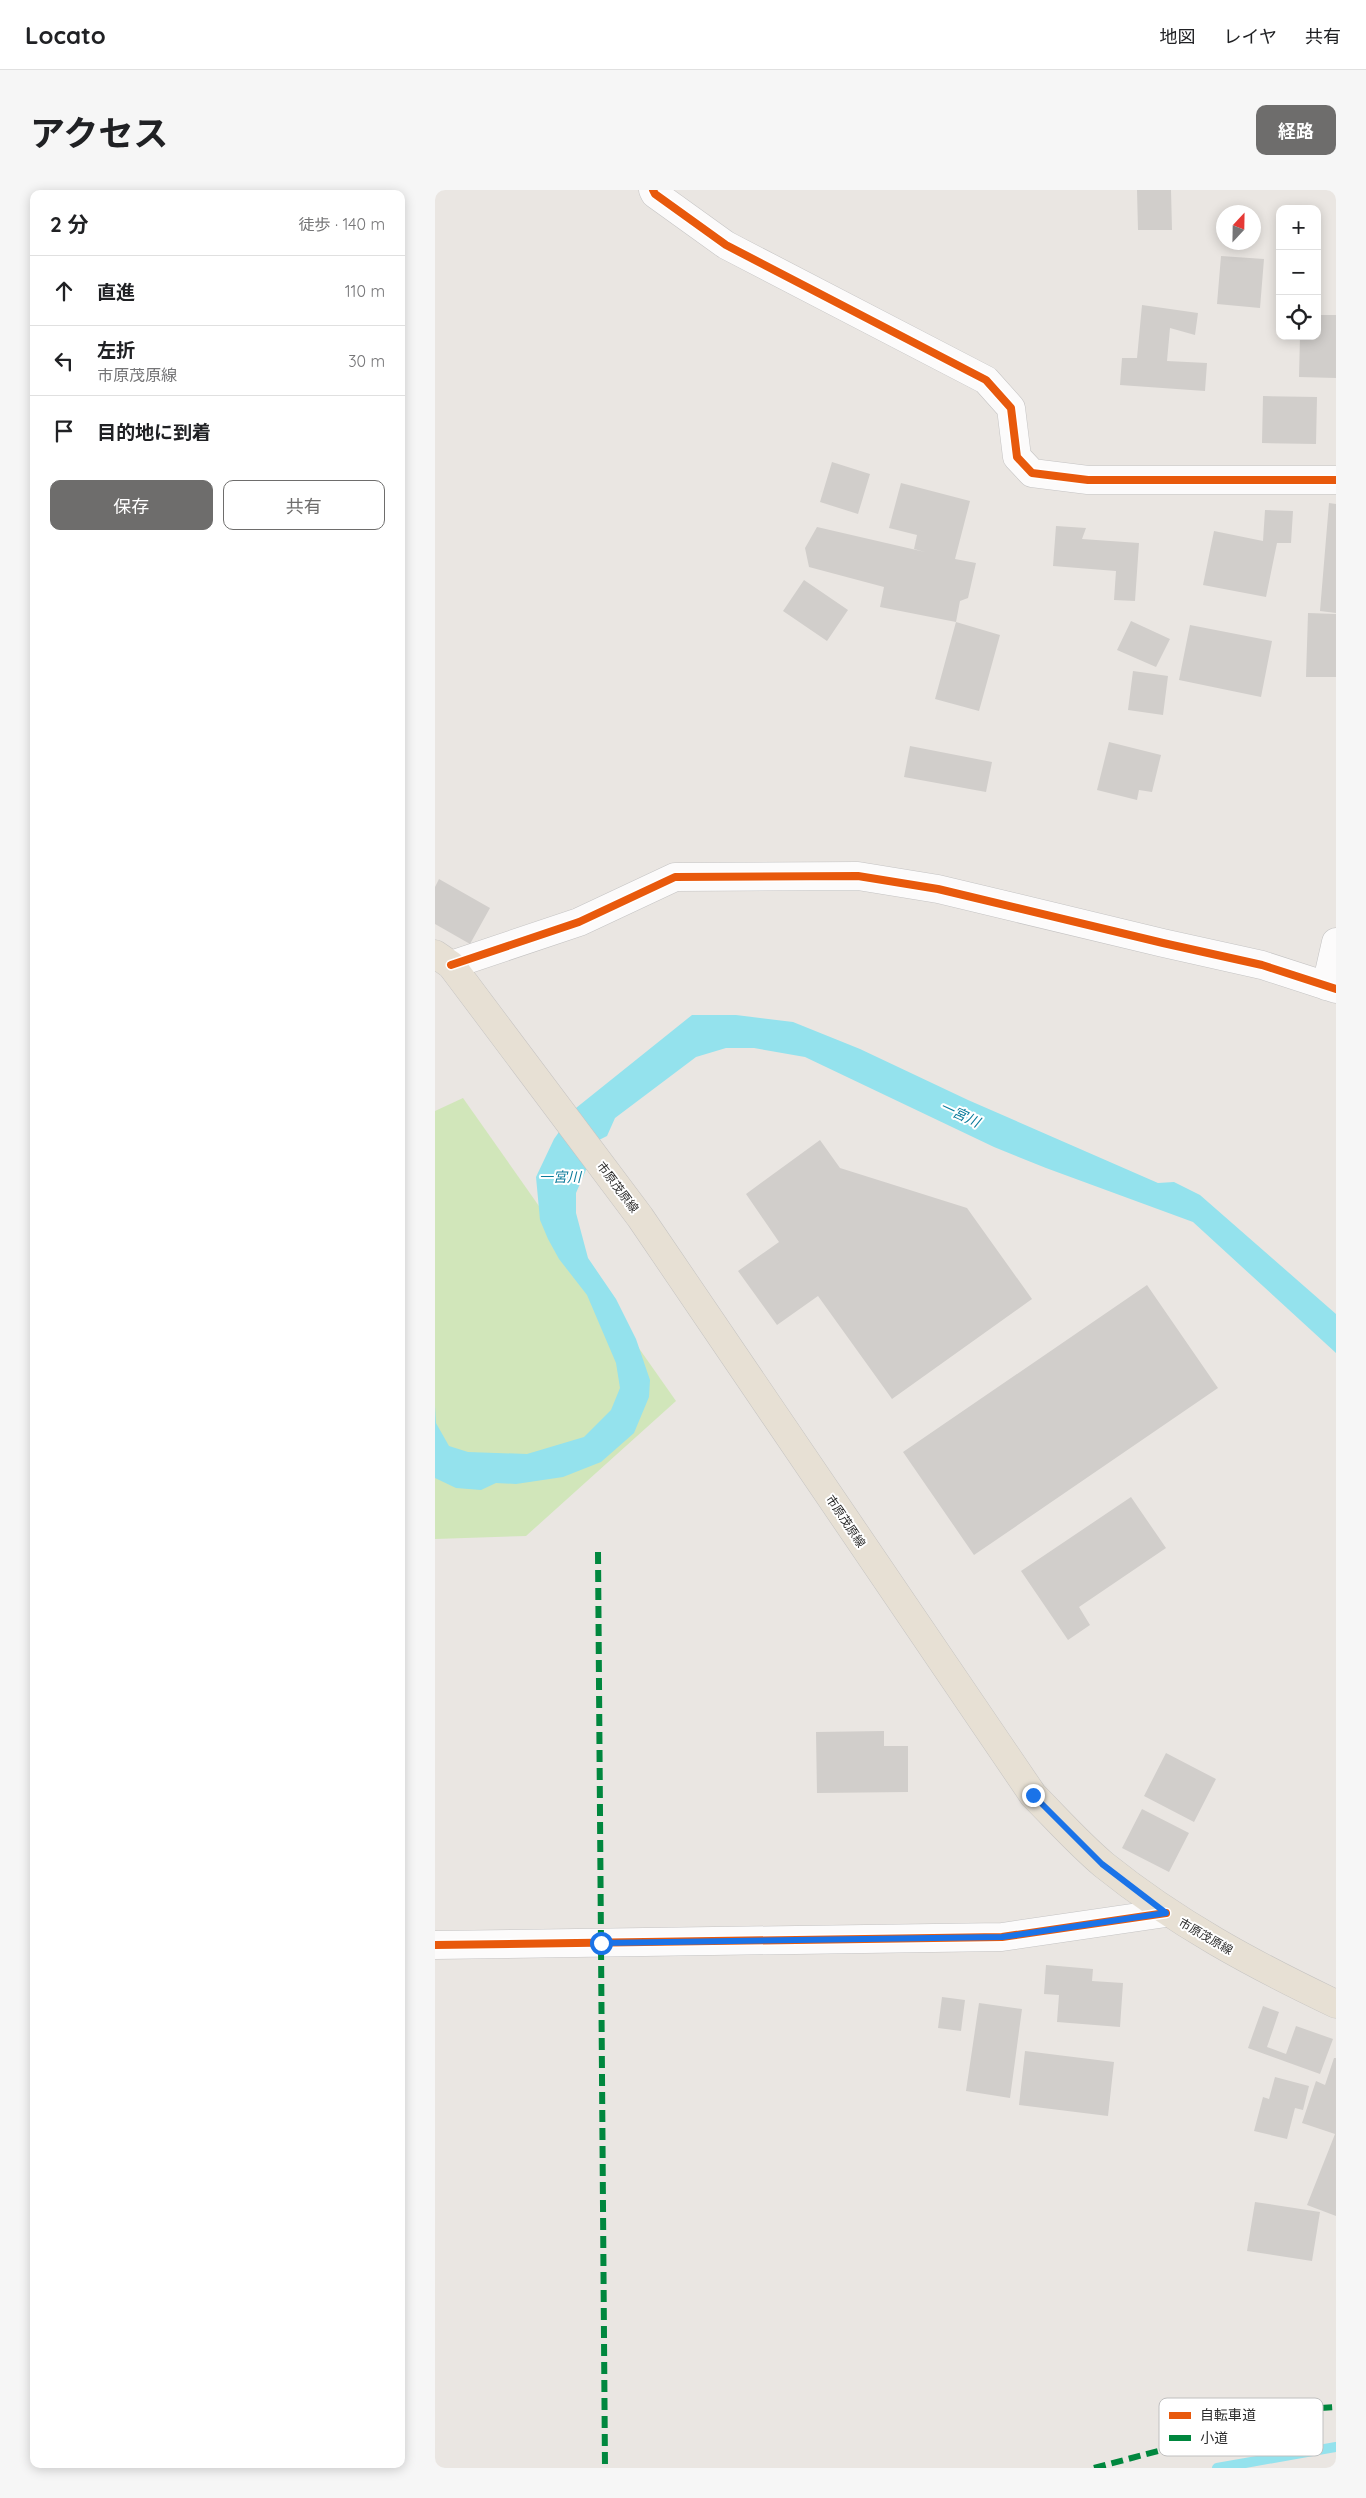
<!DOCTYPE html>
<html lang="ja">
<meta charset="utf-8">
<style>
body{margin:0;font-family:Quicksand,"Noto Sans JP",sans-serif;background:#f6f6f6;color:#202124}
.controls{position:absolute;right:15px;top:15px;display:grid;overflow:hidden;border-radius:10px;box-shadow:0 2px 12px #0003}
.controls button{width:45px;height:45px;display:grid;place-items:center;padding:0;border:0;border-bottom:1px solid #e0e0e0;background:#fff;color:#202124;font:25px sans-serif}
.compass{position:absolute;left:781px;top:15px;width:45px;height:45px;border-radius:50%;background:#fff;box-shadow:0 2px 12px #0003;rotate:22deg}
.stop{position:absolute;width:15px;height:15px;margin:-11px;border:4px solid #1a73e8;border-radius:50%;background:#fff}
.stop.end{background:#1a73e8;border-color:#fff;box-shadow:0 1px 5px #0008}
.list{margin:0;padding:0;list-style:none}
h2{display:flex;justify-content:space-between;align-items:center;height:65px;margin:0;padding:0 20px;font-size:21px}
h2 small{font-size:16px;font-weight:400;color:#757577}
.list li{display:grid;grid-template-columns:32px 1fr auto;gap:15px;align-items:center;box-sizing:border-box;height:70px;padding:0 20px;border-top:1px solid #e0e0e0}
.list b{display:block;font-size:19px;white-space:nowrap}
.list p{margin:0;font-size:16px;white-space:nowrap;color:#757577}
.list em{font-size:16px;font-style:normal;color:#757577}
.actions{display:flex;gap:10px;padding:15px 20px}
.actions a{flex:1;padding:11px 0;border:1px solid #6e6d6c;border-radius:10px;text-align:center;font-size:18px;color:#6e6d6c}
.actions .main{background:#6e6d6c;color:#fff}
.icon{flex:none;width:28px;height:28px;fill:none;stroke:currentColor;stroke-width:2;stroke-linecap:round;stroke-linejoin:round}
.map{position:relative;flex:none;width:901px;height:2278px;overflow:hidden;border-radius:10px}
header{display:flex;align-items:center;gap:30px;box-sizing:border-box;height:70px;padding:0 25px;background:#fff;border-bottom:1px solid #e0e0e0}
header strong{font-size:24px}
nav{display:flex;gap:28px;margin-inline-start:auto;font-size:18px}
.intro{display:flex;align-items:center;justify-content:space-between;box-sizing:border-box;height:120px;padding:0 30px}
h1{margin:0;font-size:35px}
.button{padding:12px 22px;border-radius:10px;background:#6e6d6c;color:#fff;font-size:18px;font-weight:700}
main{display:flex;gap:30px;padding:0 30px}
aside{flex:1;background:#fff;border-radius:10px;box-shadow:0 2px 12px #0003}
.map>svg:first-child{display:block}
.green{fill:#d1e6ba}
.water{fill:#94e2ed}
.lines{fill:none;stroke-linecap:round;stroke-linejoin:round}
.stream{stroke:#94e2ed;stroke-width:10}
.building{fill:#d1cecb}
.street-casing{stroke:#c4c3c3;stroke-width:29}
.primary-casing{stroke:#c6c4c2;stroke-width:29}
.street{stroke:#fcfbfb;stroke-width:28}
.primary{stroke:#e7e0d4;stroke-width:28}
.quiet{stroke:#00873e;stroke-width:6;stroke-dasharray:12 6;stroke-linecap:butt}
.cycleway-casing{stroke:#fff;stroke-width:11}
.cycleway{stroke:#e8590c;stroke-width:8}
.route{stroke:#1a73e8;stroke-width:6}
.labels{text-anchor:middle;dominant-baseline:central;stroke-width:4;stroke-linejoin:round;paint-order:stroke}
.street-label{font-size:12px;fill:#2c2c2c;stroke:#fff}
.water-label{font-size:14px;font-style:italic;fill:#0a7b9b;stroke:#fff}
.key{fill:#fff;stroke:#c0c0c0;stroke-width:1}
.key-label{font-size:14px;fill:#2c2c2c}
</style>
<header>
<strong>Locato</strong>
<nav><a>地図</a><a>レイヤ</a><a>共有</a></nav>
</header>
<div class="intro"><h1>アクセス</h1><a class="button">経路</a></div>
<main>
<aside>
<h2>2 分<small>徒歩 · 140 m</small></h2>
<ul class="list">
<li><svg class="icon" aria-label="ahead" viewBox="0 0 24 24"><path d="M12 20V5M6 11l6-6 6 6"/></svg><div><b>直進</b></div><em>110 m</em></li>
<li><svg class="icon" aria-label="left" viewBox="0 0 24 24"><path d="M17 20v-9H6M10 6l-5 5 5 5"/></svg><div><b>左折</b><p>市原茂原線</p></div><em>30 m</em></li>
<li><svg class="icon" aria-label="arrive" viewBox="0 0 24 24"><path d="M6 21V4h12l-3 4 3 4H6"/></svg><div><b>目的地に到着</b></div></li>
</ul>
<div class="actions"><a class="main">保存</a><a>共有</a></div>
</aside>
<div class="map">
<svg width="901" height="2278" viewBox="0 0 901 2278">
<rect width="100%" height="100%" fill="#eae6e2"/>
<path class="green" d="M28,908L241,1211L91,1346L0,1349V921Z"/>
<path class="water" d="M257,825H301L358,832L425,859L533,910L723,993L739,992L765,1005L901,1124V1163L758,1032L611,978L559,957L370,867L319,858H291L261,867L180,928L172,946L164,950L141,1003V1023L153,1068L181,1109L201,1149L215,1190L214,1207L199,1243L166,1272L128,1287L81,1294L61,1293L46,1300L21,1298L0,1288V1216L1,1233L14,1256L33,1262L92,1264L149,1247L176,1220L185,1198L181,1173L152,1105L124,1069L113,1049L105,1030L101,987L119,949L141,918Z"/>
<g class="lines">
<path class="stream" d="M782,2278L901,2257"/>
</g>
<path class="building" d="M702,0H736L737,40H703Z
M786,66L829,69L825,118L782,114Z
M707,115L763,123L760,145L735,138L732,171L772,173L770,201L685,195L687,168H702Z
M882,125H901V188L864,187L865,146H882Z
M828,206L882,207L881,254L827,253Z
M397,272L435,284L423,324L385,312Z
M466,293L535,311L520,369L541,373L533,408L525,411L521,432L445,417L449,397L374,377L370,358L382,337L490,362L479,359L482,345L454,338Z
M894,313L901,314V423L885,421Z
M830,320L858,321L856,353H842L831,407L768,395L779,341L828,351Z
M621,336L651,338L647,349L704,353L700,411L679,410L681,381L618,376Z
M369,390L413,420L392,451L348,421Z
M873,423L901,424V487H871Z
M696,431L735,449L721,477L682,460Z
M521,432L565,445L544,521L500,509Z
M755,435L837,451L826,507L744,490Z
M698,481L733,486L728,525L693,520Z
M674,552L726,565L717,602L704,600L702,610L662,600Z
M475,556L557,572L551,602L469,587Z
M4,689L55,718L35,754L0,734V697Z
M385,950L405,978L532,1018L597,1109L457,1209L383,1106L342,1135L303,1081L344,1052L311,1004Z
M712,1095L783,1198L539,1365L468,1262Z
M696,1307L731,1358L644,1417L655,1435L633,1450L586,1381Z
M449,1541V1556H473V1602L382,1603L381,1542Z
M731,1563L781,1589L759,1632L709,1606Z
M707,1619L754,1643L734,1682L687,1658Z
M611,1775L658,1779L657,1791L688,1793L685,1837L622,1832L624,1805L609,1804Z
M507,1807L530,1810L526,1841L503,1838Z
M544,1813L587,1819L575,1908L531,1901Z
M828,1816L844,1822L832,1857L851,1864L861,1836L898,1849L885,1884L813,1858Z
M590,1861L679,1872L673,1926L584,1915Z
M899,1868H901V2026L872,2015L900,1944L867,1933L881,1891L890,1895Z
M840,1887L874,1896L868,1920L860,1918L852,1949L819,1941L828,1907L834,1909Z
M820,2012L885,2022L877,2071L812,2061Z"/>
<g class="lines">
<g class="street-casing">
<path id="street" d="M218,0L220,4L291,55L551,190L576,218L582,267L597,283L653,290H901
M16,775L144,732L240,687L423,686L503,699L728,753L827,775L901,799
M891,796L901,752
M0,1755L567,1747L731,1723"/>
</g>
<g class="primary-casing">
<path id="primary" d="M0,764L16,775L205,1027L598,1605C621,1628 644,1654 669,1675C741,1733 817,1774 901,1814"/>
</g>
<use href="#street" class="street"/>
<use href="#primary" class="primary"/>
<path class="quiet" d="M163,1362L170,2278
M659,2278L885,2218L901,2217"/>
<g class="cycleway-casing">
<path id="cycleway" d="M218,0L220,4L291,55L551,190L576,218L582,267L597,283L653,290H901
M16,775L144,732L240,687L423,686L503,699L728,753L827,775L901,799
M0,1755L567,1747L731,1723"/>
</g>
<use href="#cycleway" class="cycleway"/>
</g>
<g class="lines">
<path class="route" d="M166,1753L567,1747L731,1723L667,1674L598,1605"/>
</g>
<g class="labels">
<g class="street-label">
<text transform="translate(183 997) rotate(53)">市原茂原線</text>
<text transform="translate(411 1331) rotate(56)">市原茂原線</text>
<text transform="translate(771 1746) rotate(30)">市原茂原線</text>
</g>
<g class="water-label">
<text transform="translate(525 924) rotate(25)">一宮川</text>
<text x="125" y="987">一宮川</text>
</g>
</g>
<rect x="724" y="2208" width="164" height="58" rx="8" class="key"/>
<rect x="734" y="2222" width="22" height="7" fill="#e8590c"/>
<rect x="734" y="2245" width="22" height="6" fill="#00873e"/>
<g class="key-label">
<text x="765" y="2230">自転車道</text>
<text x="765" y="2253">小道</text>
</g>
</svg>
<div class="controls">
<button>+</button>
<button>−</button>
<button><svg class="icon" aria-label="locate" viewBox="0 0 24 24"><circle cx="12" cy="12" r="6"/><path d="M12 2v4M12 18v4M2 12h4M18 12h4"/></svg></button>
</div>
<svg class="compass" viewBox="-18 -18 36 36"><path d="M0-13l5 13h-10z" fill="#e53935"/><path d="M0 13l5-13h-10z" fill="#757577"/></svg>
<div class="stop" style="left:166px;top:1753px"></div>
<div class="stop end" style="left:598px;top:1605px"></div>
</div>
</main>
